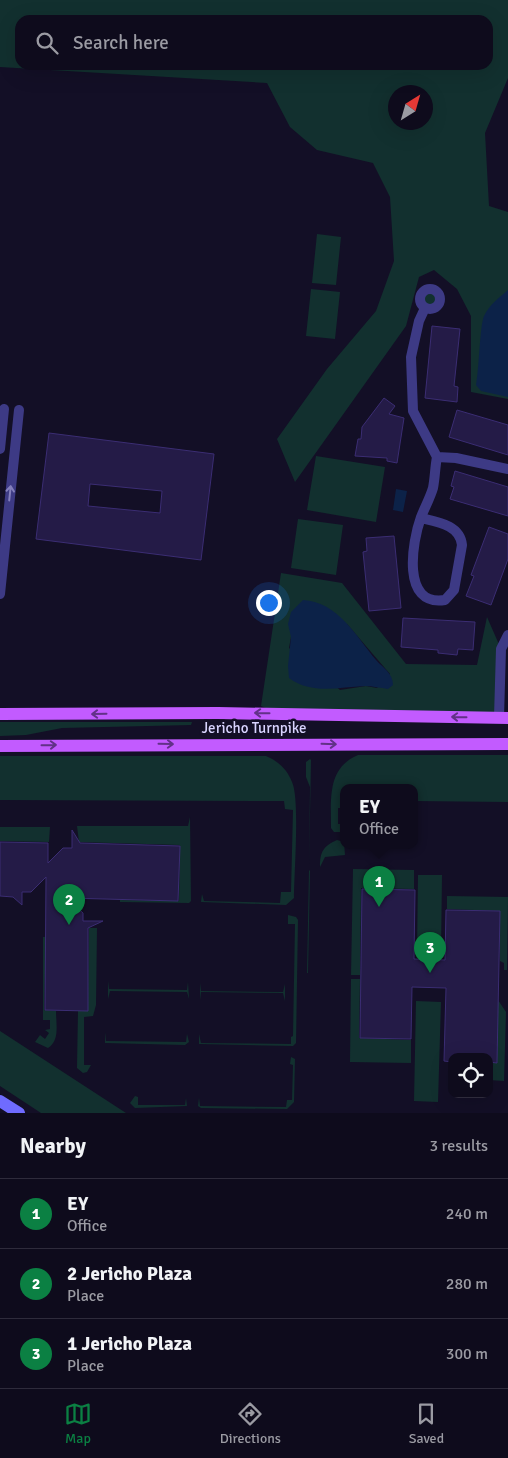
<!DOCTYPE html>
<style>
body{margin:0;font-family:Signika,sans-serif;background:#171425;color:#f1f3f6}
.controls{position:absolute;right:15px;bottom:15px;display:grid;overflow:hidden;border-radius:10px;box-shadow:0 5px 20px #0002}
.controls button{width:45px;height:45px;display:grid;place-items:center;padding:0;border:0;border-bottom:1px solid #2e2b3b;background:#0e0b1c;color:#f1f3f6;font:25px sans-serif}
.compass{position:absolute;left:388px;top:85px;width:45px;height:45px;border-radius:50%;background:#0e0b1c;box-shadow:0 5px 20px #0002;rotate:37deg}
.you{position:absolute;left:268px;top:602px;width:18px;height:18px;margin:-12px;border:4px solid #fff;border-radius:50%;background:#1a73e8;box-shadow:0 0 0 8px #1a73e833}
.badge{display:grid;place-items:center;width:32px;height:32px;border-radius:50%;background:#0b8043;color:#fff;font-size:16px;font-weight:700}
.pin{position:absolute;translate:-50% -41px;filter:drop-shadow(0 1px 2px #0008)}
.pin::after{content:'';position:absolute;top:26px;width:18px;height:15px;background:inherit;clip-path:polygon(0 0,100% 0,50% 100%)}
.popup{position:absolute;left:340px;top:784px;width:78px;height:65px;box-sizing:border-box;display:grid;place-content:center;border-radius:10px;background:#0e0b1c;filter:drop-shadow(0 1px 4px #0005);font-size:16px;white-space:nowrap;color:#9b9ba3}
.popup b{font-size:19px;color:#f1f3f6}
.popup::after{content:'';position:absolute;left:50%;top:100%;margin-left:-10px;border:10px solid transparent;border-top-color:#0e0b1c}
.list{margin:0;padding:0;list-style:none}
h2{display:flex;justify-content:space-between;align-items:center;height:65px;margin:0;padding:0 20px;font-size:21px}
h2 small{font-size:16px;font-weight:400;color:#9b9ba3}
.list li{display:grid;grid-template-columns:32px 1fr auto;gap:15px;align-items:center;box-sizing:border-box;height:70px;padding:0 20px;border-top:1px solid #2e2b3b}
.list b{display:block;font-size:19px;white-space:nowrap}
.list p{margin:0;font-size:16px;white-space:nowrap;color:#9b9ba3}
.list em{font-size:16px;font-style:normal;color:#9b9ba3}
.icon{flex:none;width:28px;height:28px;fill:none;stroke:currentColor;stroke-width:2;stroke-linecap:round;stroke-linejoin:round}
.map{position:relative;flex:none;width:508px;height:1113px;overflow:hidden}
.search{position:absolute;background:#0e0b1c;box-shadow:0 5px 20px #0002;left:15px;right:15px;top:15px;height:55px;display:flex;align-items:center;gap:12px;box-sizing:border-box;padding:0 18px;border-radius:15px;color:#9b9ba3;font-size:19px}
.sheet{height:275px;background:#0e0b1c}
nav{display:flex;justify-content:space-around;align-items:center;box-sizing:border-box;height:70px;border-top:1px solid #2e2b3b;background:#0e0b1c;font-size:14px;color:#9b9ba3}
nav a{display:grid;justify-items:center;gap:2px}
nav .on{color:#0b8043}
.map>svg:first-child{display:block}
.green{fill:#12302f;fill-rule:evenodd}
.water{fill:#0c2248}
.building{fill:#241b47;stroke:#3b2d73;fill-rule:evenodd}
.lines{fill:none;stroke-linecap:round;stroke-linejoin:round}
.minor{stroke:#3d3a85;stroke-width:10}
.secondary{stroke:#6f6bff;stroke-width:12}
.primary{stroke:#c25bff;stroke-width:12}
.oneway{stroke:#837fbc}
.oneway2{stroke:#623188}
.labels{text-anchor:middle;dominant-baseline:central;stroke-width:5;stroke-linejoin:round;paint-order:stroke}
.street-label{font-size:15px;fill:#d9d4ff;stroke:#130f26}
</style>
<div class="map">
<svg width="508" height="1113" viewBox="0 0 508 1113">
<rect width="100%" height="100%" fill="#130f26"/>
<path class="green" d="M0,0H508V78L485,133L489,206L508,212V399L471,392V316L457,289L434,270L419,277L406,326L295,482L277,439L327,369L376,311L394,261L390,197L373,163L317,150L290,127L267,83L0,67ZM20,20H488V65H20ZM396,92H426V122H396Z
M317,234L341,237L336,285L312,283Z
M311,289L340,292L335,339L306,336Z
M422 299a8 8 0 1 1 16 0a8 8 0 1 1-16 0Z
M316,456L385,467L376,522L307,510Z
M298,519L343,525L336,575L291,568Z
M281,573L342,583L406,664L477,665L487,617L501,649L499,717L278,713L261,706ZM347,624L390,674L377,688L366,686L340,690L289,648L291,637Z
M0,722H192L191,725L62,728L26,735L0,736Z
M358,755H508V802L414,801V788H344V808H338V824H344V829L341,832H334L331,828C331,799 327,768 358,755Z
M0,756H266C278,761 287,769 292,782C300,799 294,874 294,898L286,905L201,902L202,894L204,901L280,903L281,892H291L293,810L285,809L284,801L0,800Z
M310,759L311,760L309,867L310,787L306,777V762Z
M190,817L191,901L189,903L120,902V900L179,901L180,845L79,842L77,826H188Z
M0,827H50L49,842L0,841Z
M337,840L344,842L345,855L325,857L320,867C320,852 323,846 337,840Z
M353,869L414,870V889L361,888L360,975H351Z
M309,870L310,871L308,973H307Z
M418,875H442L441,952H417Z
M447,896L508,897L507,970H504V963L500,961V911L447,909Z
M288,915L296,917L298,920L296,1043L293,1046L199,1044V1034L201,1043L291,1044V1037L293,1036L295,924H288Z
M89,928H97L96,1005L93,1016L84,1017V1065H91L87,1072L83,1073L77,1068L78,1011H88Z
M43,937H46L44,1010L56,1011C56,1024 60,1041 48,1048L35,1042L40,1035L45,1039L49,1033L45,1030L50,1029V1020H43Z
M351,979H360L359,1038L411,1040V1063L350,1062Z
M108,981L109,989L187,990L188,982L189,999L187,992L110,991L108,999Z
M200,983L201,991L283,992L285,984V1001L283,993L201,992L200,1000Z
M498,1000L506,1012L504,1081L489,1080V1063H497Z
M416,1001L441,1002L438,1102L414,1101Z
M0,1031L126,1113H41L0,1086Z
M105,1032L106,1041L186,1042L187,1034L189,1042L185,1045L105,1043Z
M291,1057L295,1059L294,1102L287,1109L201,1108L198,1106L199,1098L200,1106L286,1107L287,1100H292L293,1065L290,1064Z
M135,1096L138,1097V1105H185L186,1098L187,1106L135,1108L130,1103Z"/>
<path class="water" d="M508,290V397L481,391L476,385C479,370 480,324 484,316C490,304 499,298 508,290Z
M396,489L407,491L403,512L393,510Z
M303,600C338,602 356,636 376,660C383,668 393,673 393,685L388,689C381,688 372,686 365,686C339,687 312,695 289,678L288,666L291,637L288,624L291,612Z"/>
<path class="building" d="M432,326L460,329L454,386L458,387L457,402L425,398Z
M384,398L395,406L389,414L404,418L397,463L387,461V458L355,456L358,439H361L362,427Z
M457,410L508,425V455L449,437Z
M49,433L214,454L201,560L36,539ZM90,484L162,491L160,513L88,506Z
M455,471L508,487V516L450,499L454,487L451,486Z
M489,527L508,534V559L491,605L466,596L474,576L471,575Z
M394,536L401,608L369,611L363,552L367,551L366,538Z
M403,618L475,622L473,650L458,649L457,655L438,653V650L401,647Z
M72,830L80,843L180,846L178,901L67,898L83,913V921H103L88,928V1011L45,1010L46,877L31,892H22V905L13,897L0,896V842L48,843V863L63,848H72Z
M362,889L415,890L414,959L445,960L446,910L500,911L497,1063L489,1062V1057H452V1062L444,1061L446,988L412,987L411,1039L360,1038Z"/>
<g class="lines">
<path class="minor" d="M420 299a10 10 0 1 1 20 0a10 10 0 1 1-20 0Z
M425,308L419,321L411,357L413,411L437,457
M0,449L4,409
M437,457L456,458L508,469
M421,518C438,522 460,525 462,545L454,590L445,600C401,607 412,542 421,517C425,507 430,498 433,488C435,478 435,467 437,457
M0,594L19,410
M499,717L501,649L508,635"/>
<path class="secondary" d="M0,1101L19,1113"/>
<path class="primary" d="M0,714L218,713L508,718
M0,746L508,744"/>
</g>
<defs><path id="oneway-shaft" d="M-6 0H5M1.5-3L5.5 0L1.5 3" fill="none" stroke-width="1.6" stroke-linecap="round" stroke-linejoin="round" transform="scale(1.25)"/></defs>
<use class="oneway" href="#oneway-shaft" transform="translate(10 493) rotate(-84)"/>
<g class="oneway2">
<use href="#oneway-shaft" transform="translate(262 713) rotate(-179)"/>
<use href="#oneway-shaft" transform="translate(99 714) rotate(179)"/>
<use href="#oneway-shaft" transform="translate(459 717) rotate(-179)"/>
<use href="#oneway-shaft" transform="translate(166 744) rotate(1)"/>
<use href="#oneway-shaft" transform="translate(329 744) rotate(2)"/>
<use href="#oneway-shaft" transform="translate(49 745) rotate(-1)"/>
</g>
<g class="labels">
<g class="street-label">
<text x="254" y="728">Jericho Turnpike</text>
</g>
</g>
</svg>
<div class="controls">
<button><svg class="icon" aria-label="locate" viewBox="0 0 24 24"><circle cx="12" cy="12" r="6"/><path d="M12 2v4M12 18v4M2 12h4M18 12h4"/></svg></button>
</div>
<svg class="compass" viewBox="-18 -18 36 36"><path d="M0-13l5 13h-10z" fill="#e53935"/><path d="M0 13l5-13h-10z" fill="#9b9ba3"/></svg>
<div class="you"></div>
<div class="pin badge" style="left:379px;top:907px">1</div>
<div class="popup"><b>EY</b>Office</div>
<div class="pin badge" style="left:69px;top:925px">2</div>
<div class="pin badge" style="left:430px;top:973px">3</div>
<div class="search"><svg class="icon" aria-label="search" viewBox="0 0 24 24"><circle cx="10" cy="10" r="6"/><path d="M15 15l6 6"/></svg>Search here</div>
</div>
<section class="sheet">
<h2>Nearby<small>3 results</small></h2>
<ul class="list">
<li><span class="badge">1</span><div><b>EY</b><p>Office</p></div><em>240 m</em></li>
<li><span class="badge">2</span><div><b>2 Jericho Plaza</b><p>Place</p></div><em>280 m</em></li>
<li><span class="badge">3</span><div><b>1 Jericho Plaza</b><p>Place</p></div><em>300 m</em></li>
</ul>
</section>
<nav>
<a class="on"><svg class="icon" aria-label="map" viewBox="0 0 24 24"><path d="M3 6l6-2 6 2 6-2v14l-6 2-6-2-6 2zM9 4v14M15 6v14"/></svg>Map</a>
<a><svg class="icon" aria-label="directions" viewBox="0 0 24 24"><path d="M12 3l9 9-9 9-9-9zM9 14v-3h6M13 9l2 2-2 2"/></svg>Directions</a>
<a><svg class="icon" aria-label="saved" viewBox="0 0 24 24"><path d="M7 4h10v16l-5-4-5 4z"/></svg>Saved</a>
</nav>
